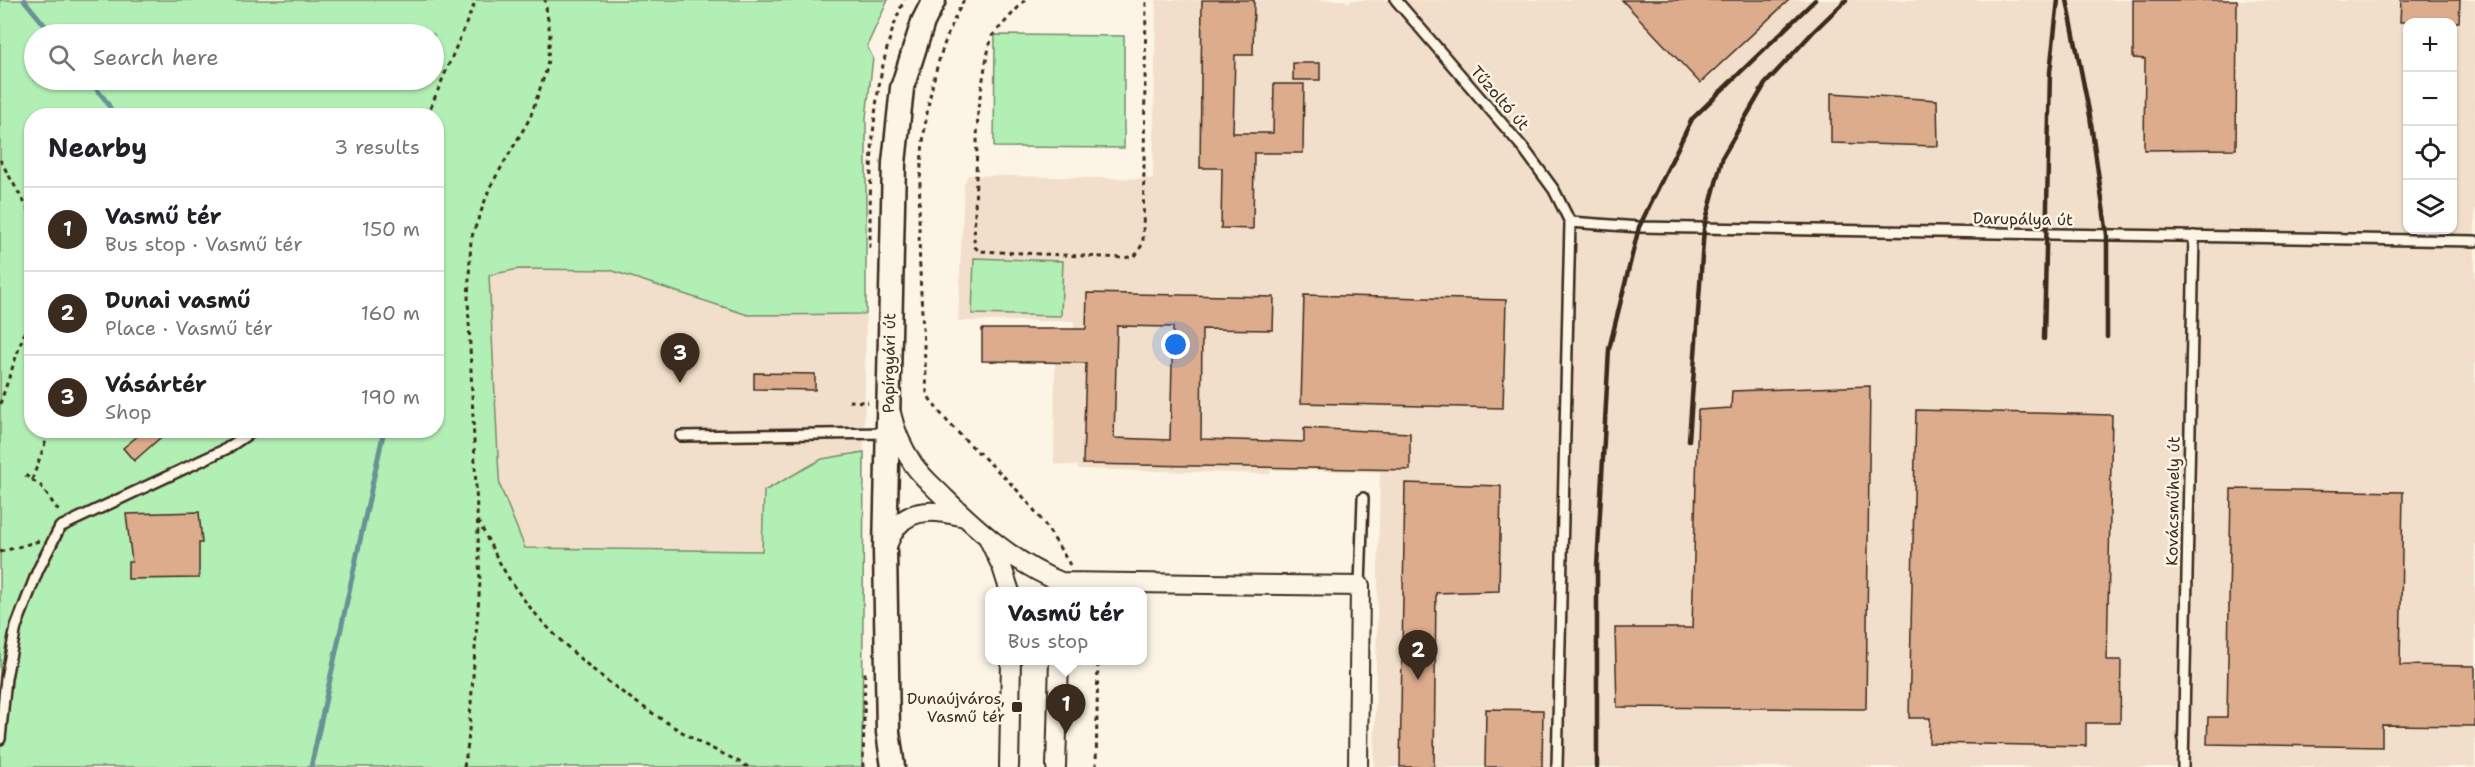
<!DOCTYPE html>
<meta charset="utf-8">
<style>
body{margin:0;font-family:"Shantell Sans",sans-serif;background:#f6f6f6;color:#202124}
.controls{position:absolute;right:18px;top:18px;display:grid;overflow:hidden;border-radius:12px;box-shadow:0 2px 4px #0004}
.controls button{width:54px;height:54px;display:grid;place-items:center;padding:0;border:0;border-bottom:2px solid #e0e0e0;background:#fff;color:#202124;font:30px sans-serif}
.you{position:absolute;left:1176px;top:345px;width:21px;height:21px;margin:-15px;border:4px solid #fff;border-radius:50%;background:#1a73e8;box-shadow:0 0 0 9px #1a73e833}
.badge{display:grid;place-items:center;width:39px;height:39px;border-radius:50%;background:#3b2a1e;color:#fff;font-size:20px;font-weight:700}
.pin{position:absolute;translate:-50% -50px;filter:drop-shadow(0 2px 3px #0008)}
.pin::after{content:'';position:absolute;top:32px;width:21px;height:18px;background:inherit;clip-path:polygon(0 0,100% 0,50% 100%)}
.popup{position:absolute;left:985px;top:587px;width:162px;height:78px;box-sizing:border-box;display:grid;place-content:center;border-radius:12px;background:#fff;filter:drop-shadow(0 2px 4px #0005);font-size:20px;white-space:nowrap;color:#757577}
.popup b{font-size:22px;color:#202124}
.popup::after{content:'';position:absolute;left:50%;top:100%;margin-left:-12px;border:12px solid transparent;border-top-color:#fff}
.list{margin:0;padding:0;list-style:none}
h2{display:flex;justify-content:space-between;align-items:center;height:78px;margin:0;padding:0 24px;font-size:26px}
h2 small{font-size:20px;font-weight:400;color:#757577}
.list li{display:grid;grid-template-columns:39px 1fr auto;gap:18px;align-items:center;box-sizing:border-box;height:84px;padding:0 24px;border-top:2px solid #e0e0e0}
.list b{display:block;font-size:22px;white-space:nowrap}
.list p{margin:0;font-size:20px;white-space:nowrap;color:#757577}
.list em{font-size:20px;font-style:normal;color:#757577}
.icon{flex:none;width:33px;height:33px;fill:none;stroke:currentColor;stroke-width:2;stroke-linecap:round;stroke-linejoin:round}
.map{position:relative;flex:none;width:2475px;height:767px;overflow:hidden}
.search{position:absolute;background:#fff;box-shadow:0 2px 4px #0004;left:24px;top:24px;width:420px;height:66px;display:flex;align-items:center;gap:15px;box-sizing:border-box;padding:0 21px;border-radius:33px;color:#757577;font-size:22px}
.panel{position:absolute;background:#fff;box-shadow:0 2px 4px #0004;left:24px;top:108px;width:420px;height:330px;border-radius:24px}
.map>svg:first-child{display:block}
.built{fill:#f2dfcb;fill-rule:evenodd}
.green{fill:#b2efb4;stroke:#768c69;stroke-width:1.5;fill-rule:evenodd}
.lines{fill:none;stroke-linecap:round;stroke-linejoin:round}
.stream{stroke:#699294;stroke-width:5}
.building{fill:#dcac8d;stroke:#3b2a1e;stroke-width:1.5;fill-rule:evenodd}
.service-casing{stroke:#3b2a1e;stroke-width:14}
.minor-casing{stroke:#3b2a1e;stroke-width:22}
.tertiary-casing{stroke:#3b2a1e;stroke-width:27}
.path{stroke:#3b2a1e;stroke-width:3;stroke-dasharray:4.5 4.5;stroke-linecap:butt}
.service{stroke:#fcf5e5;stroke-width:9}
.minor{stroke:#fcf5e5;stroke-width:18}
.tertiary{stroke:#fcf5e5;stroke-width:22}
.rail{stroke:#3b2a1e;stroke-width:4.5}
.poi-dot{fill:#3b2a1e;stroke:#fcf5e5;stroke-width:2}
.labels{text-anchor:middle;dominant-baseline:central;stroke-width:5;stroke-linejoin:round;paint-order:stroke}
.street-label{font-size:16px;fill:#3b2a1e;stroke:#fcf5e5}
.poi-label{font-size:16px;fill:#3b2a1e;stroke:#fcf5e5;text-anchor:end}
</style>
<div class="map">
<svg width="2475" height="767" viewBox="0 0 2475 767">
<rect width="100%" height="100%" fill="#fcf5e5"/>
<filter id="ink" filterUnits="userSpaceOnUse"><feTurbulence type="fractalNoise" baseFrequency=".0167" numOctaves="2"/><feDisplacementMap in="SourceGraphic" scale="12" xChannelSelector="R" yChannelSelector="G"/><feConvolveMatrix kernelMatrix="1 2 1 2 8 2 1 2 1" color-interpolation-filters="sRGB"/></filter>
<g filter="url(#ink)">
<path class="built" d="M1156,0H1345L1348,3L1351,0H2475V767H1374L1380,472L1271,470L1270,474L1078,469V466L1054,464L1055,362H1074V321H958L964,183L968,175L1153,179ZM2408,22H2452V230H2408Z
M519,269L610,270L748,315L866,314L864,452L822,459L762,551L525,548L500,486L499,476L489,275Z"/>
<path class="green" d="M0,0H888L867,46L873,58L866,118V314L748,315L610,270L519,269L489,275L499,476L500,486L525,548L762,551L764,491L822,459L864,452L862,767H0ZM34,34H434V80H34ZM32,116H436V430H32Z
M995,35L1124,36V148L994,147Z
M974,258L1063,261L1061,316L972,314Z"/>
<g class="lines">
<path class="stream" d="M24,0L52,34
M89,80L107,102L114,116
M311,767L384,430"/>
</g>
<path class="building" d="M1202,0H1254L1253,55H1235L1233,133H1273L1274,84H1304L1303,153H1254L1253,229L1221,228L1222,168H1200Z
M1622,0H1789L1700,83Z
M2133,0H2237L2236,149L2144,150L2145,59L2133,58Z
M2401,0H2460L2459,22H2400Z
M1293,63H1320V80H1293Z
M1831,93L1937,100L1938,146L1831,143Z
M1087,293L1274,297L1273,330L1202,329L1201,439L1304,442V428L1410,433V470L1083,464L1086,363L982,361V329H1086ZM1117,326L1173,327L1170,440L1114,438Z
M1304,295L1506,300L1503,408L1301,403Z
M754,373L815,374V390L754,389Z
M1870,386L1866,709L1617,707L1615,628H1692L1698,410L1731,408L1732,391Z
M1916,410L2112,415L2107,660H2121L2120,723H2086V746L1929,743L1930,718H1909Z
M145,430H169L134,461L123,448Z
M1405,483L1501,486L1499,591L1436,593L1434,767H1400Z
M2231,489L2403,492L2400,665L2475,666V726L2382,725V747L2207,744L2208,717H2227Z
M199,512L202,543H199V578L128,579V562H132L126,514Z
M1486,709L1543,710L1542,767H1485Z"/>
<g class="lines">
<g class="service-casing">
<path id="service" d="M1396,0L1524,149L1554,190L1570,222L1557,767
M1570,222L1639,227L2475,241
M681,436L888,433
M1360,586L1363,498
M0,739L6,678L16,627L38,570L60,527L226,449L254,430
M2183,767L2194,236"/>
</g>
<g class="minor-casing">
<path id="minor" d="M891,413C895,431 903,449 913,464C922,477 934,487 945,498C979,531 1017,565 1061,582L1360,586L1358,767
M989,540L1002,567L1010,592
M886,548C889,541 892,533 897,527C913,505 943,512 965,517
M1009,767L1011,660
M1056,767L1059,660"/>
</g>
<g class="tertiary-casing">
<path id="tertiary" d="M893,767L888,732L885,550L894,163L902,88L923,22L934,0"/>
</g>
<path class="path" d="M964,0C902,112 920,270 927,394C946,427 989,460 1016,489C1038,512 1054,538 1070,565
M1025,0L992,36L987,56L978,108L974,246L979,251L1125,258L1136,255L1143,243L1146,0
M427,116L476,0
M0,160L32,216
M870,248C870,166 870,76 904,0
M849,401L868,402
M0,404L32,310
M25,475L41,486L60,513
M32,480L47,438
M478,521C490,543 501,568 516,589C559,649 624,697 687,735C706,747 728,755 748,767
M0,552L39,541
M464,767L468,744L480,582L468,299L471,239L490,187L530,118L547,68L550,34L545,0
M863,767L865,670
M1096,767L1098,660"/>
<use href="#service" class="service"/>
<use href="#minor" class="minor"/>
<use href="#tertiary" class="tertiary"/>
<path class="rail" d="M2067,0L2090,116L2107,235V337
M2044,339L2050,72L2058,0
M1689,440L1704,228L1723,156L1765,84L1813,32L1846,0
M1597,767V567L1609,349L1639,227L1692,119L1815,0"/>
</g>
</g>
<rect class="poi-dot" x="1011" y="701" width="12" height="12" rx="3"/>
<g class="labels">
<g class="street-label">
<text transform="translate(1500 98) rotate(49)">Tűzoltó út</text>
<text transform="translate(2023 219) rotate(1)">Darupálya út</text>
<text transform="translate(889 363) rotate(-89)">Papírgyári út</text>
<text transform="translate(2173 501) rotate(-89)">Kovácsműhely út</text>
</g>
<g class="poi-label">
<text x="1005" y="698">Dunaújváros,<tspan x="1005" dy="18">Vasmű tér</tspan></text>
</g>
</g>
</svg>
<div class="controls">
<button>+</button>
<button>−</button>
<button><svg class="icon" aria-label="locate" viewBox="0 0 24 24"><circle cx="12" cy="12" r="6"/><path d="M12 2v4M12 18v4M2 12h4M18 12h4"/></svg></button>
<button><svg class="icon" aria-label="layers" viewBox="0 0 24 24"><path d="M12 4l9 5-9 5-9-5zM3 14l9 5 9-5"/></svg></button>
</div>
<div class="you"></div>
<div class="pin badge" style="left:1066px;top:734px">1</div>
<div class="popup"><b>Vasmű tér</b>Bus stop</div>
<div class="pin badge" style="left:1418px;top:680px">2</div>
<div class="pin badge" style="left:680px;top:383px">3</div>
<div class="search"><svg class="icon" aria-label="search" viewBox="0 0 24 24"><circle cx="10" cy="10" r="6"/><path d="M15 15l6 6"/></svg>Search here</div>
<section class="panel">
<h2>Nearby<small>3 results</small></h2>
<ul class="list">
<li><span class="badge">1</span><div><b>Vasmű tér</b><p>Bus stop · Vasmű tér</p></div><em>150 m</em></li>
<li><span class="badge">2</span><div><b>Dunai vasmű</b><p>Place · Vasmű tér</p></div><em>160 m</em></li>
<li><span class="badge">3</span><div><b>Vásártér</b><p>Shop</p></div><em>190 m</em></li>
</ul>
</section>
</div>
